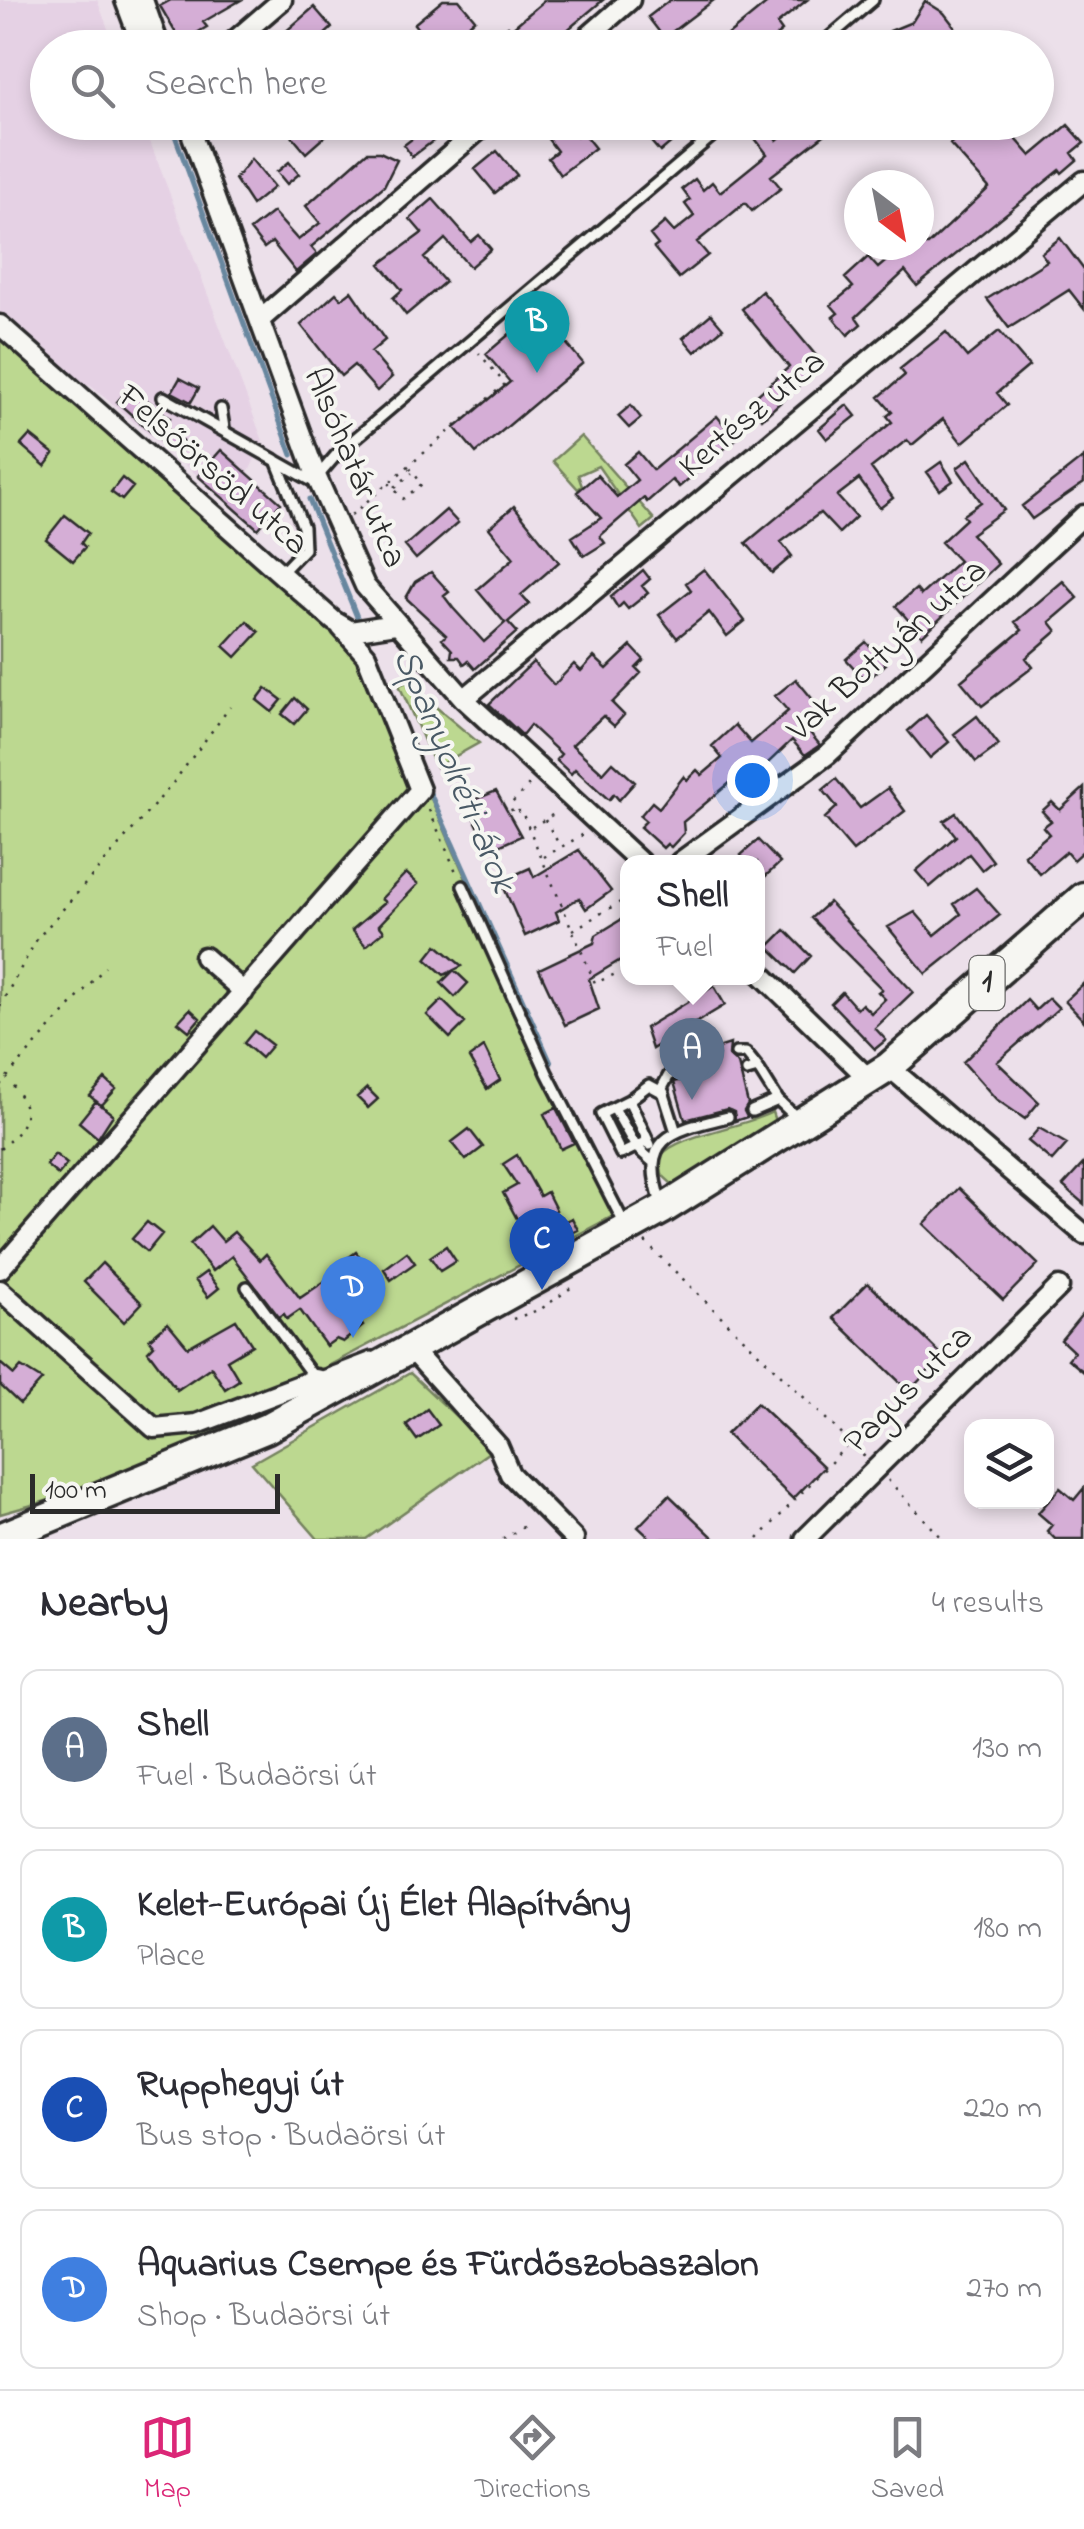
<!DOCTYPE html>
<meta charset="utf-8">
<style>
body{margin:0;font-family:"Indie Flower",sans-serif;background:#f7f7f7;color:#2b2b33}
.controls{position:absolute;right:30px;bottom:30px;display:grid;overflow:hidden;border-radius:20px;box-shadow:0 5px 15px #0003}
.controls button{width:90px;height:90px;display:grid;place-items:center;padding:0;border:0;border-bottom:2px solid #e1e1e2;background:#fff;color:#2b2b33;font:50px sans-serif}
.compass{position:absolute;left:844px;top:170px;width:90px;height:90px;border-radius:50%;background:#fff;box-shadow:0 5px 15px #0003;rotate:148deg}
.scale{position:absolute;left:30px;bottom:25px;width:250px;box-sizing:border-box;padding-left:10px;border:5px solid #2b2b2b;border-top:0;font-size:28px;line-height:35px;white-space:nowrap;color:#2b2b2b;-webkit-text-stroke:8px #f6f6f2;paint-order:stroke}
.you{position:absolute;left:752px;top:780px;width:35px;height:35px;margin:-25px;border:8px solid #fff;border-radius:50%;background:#1a73e8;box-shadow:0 0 0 15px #1a73e833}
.badge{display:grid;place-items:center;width:65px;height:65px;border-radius:50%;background:#db2777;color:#fff;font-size:32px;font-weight:700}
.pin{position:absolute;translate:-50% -82px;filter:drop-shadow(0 2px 5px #0008)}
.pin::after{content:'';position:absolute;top:52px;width:35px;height:30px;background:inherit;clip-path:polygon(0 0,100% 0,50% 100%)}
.popup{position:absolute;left:620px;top:855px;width:145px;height:130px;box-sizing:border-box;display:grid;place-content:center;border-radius:20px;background:#fff;filter:drop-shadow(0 2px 8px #0005);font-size:32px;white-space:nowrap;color:#7c7c81}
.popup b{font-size:38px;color:#2b2b33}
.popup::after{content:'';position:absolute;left:50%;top:100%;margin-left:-20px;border:20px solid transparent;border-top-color:#fff}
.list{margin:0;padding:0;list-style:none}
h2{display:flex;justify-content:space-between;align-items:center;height:130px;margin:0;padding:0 40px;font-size:42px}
h2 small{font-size:32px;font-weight:400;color:#7c7c81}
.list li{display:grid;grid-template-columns:65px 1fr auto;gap:30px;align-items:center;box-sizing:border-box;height:160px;margin:0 20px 20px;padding:0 20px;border:2px solid #e1e1e2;border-radius:20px}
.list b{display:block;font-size:38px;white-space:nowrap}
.list p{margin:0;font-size:32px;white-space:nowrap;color:#7c7c81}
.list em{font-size:32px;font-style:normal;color:#7c7c81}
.icon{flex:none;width:55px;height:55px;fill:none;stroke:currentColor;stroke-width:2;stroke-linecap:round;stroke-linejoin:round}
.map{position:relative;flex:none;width:1084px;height:1539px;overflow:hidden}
.search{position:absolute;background:#fff;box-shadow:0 5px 15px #0003;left:30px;right:30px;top:30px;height:110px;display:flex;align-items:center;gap:25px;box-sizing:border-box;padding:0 35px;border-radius:55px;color:#7c7c81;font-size:38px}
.sheet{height:850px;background:#fff}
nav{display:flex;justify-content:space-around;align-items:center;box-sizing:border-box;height:140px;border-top:2px solid #e1e1e2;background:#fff;font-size:28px;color:#7c7c81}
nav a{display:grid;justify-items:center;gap:5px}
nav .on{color:#db2777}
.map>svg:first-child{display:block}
.built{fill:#e5d1e4}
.green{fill:#bcd890;stroke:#74825e;stroke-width:2.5}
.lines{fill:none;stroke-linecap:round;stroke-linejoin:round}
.stream{stroke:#67879f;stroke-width:5}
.building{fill:#d5aed6;stroke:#2b2b2b;stroke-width:2.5}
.lane-casing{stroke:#2b2b2b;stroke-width:16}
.street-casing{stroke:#2b2b2b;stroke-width:25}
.primary-casing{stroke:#2b2b2b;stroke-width:35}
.path{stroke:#2b2b2b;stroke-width:2.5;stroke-dasharray:2.5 8;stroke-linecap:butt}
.lane{stroke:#f6f6f2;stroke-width:9}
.street{stroke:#f6f6f2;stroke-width:18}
.primary{stroke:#f6f6f2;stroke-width:28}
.labels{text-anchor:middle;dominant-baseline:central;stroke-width:8;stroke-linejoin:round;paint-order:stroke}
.shield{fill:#f6f6f2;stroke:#686867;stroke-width:2.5}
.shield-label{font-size:32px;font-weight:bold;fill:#2b2b2b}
.street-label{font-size:35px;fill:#2b2b2b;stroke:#f6f6f2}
.water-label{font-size:38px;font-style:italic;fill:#495965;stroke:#f6f6f2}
</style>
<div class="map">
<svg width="1084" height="1539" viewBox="0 0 1084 1539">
<rect width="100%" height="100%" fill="#ece0ea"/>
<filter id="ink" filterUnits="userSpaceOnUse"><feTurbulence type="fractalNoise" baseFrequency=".01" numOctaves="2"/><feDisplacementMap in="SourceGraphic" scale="20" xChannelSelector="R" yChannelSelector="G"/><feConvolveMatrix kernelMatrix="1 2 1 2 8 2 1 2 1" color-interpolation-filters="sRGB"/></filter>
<g filter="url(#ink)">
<path class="built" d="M0,0H97L115,47L48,48V122L143,123L263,441L248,474L221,451L198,476L92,387L53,366L0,318Z"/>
<path class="green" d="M0,333L335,634L361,638L613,1216L315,1373L306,1388L311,1395L75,1493L0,1514Z
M581,436L654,519L642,529L598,466L578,475L582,486L578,489L553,461Z
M406,682L479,743L436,767L399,685Z
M772,1112L775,1121L673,1185L662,1175L660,1157C674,1135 746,1127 772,1112Z
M410,1373L492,1450L366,1539H318L252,1463Z"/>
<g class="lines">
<path class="stream" d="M170,122L292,455
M309,499L370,649
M426,784L551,1063"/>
</g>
<path class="building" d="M171,0H241L203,22L207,27L181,42L160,6Z
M443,0H459L475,19L440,48H433L414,24Z
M545,0H603L546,48H498L491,38L508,26L511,29Z
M670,0H714L664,38L648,17Z
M771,0H807L777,24L782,31L761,48H728L722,40Z
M925,1L944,13L961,35L945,48H898L890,31L912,22Z
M314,7L332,28L310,48H250L270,32L276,40Z
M280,122H341L306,153Z
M421,122H458L412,157L404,145L425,129Z
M535,122H567L577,136L582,132L595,148L560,175L548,158L557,151Z
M634,122H695L660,152Z
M799,122H841L771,176L781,188L752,211L745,203L697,242L708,255L679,278L654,248L658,245L650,235L665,222L674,232L694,216L685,204L690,200L682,189L695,179L703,190L712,182L720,192L767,154L753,136L766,126L777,140Z
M975,122H1001L1031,156L1068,125L1084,143L1072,153L1077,160L1062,173L1060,170L917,286L905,271L856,317L861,324L848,335L833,317L838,313L831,305L853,287L845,278L868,257L878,268L905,245H928L989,188L950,144Z
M497,151L517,175L495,193L475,169Z
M367,152H380L397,160L384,186L311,247L317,254L296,272L272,242L264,248L250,230L273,212L298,240L320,223L306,206Z
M251,159L274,187L252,205L235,179Z
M289,162L299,174L287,184L277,172Z
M433,199L471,242L479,235L491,249L470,267L445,239L424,258L445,282L406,315L393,298L402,290L380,264L422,233L410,219Z
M1060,238L1084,270V309L1069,290L1009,328L987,299L1047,261L1041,253Z
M351,291L385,340L371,352L392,377L377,391L354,365L341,376L301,325L336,293L341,299Z
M762,291L823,364L762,419L748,403L789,367L742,309Z
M538,310L583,363L476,453L455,428L510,382L486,354Z
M711,314L723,328L695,352L683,338Z
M999,331L1029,366L997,393L1007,405L962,443L943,419L912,445L907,440L871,468L893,498L880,508L859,479L837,496L856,517L839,533L820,513L781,542L792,556L772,573L746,543L892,422L887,416L892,412L879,397L905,375L900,369L946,332L967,357Z
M180,378L199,388L191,402L172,392Z
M130,387L170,418L164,425L186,445L177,455L117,402Z
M631,405L641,418L629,428L618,416Z
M847,405L856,416L827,439L819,429Z
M717,416L736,439L679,487L672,480L647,502L644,498L600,536L605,543L584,556L572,537L601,518L577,492L597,475L617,497L637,480L624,464L638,452L653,470Z
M30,435L54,454L45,466L21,445Z
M221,450L281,503L258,529L198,476Z
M1084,457V483L1032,519L1022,506Z
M969,459L1004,510L971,534L998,564L922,636L896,606L916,589L921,595L959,561L941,542L966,519L963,515L981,502L957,468Z
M941,462L953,481L940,490L927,472Z
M122,478L133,487L122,500L111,492Z
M514,506L559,562L521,595L529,604L508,622L517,632L475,669L468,661L464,664L459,657H451L452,650L442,639L446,635L406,598L415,582L431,572L449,592L444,596L453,608L484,642L505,623L477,590L514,558L489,528Z
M446,510L458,523L416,559L405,546Z
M65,515L88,533L81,543L85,547L73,561L46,539Z
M704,569L745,621L727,636L709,612L677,638L659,615L691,590L686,583Z
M643,570L650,579L642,586L648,593L628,609L623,603L618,608L611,597Z
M1063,581L1078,598L1050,622L1057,631L1026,658L1033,667L982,706L961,681L1022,630L1015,622Z
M247,621L259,632L236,657L224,646Z
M866,642L886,664L866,681L846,659Z
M631,646L644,660L636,668L641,673L612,703L624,715L614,726L603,716L572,745L603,773L613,762L635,782L619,800L614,794L609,800L575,769L571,774L556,760L561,754L530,725L522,735L489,704L533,662L554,685L574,664L581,671L594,657L607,669Z
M796,679L824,713L806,728L820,745L805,755L792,740L745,785L738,776L683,822L684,833L671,847L667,844L663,848L640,827L646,821L640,816L652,802L659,808L684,776L687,780L697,770L702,775L722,758L712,746L735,725L751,743L788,711L775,696Z
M266,688L282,700L272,712L257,700Z
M295,698L307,709L294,724L282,714Z
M926,715L949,742L930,758L908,731Z
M977,716L999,745L976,762L954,734Z
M836,779L860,808L888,788L905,811L853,851L825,818L837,807L823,790Z
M1084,788V850L1073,860L1066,852L1040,874L1024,855L1049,834L1043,827L1051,821L1042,811L1052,802L1060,810Z
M496,791L521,836L490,850L469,808L476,805L474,800Z
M956,813L993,861L982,870L969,854L930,887L916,871L956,836L944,821Z
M758,840L780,863L757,884V862H747L741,855Z
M579,850L611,891L586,909L579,898L556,912L559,920L525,936L501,881L530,868L534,877Z
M406,873L418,884L379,925L384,931L366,946L352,930L385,902L381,899Z
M976,888L1000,915L926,974L888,927L915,912L935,935L961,914L954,904Z
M829,902L913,992L875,1028L886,1040L875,1049L831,1003L842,992L857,1009L862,1004L871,1013L885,999L878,992L882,989L811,918Z
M627,916V956L589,979L599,1009L565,1025L539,969L594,943L596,935Z
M785,930L811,956L795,973L768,947Z
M437,945L462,966L454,970L468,983L455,997L441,983L454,970L444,975L426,959Z
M1084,983V1021L1065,1001Z
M714,986L725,1005L652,1049L645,1028Z
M1049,998L1059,1008L997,1062L1039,1102L1025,1119L996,1099L963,1062L1027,1000L1036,1010Z
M442,1000L465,1023L450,1038L427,1015Z
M190,1009L200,1018L189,1031L178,1022Z
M254,1031L272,1045L261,1058L244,1043Z
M730,1044L729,1056L738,1064L748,1104L744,1111L747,1117L735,1121L734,1112L727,1109L685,1120L674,1082L695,1077L698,1066L694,1061L717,1054L715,1049Z
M484,1047L500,1080L487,1089L469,1058Z
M105,1079L116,1089L101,1106L90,1096Z
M367,1088L378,1099L368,1108L357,1097Z
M96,1101L113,1115L98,1138L79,1122Z
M556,1108L574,1143L561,1149L544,1114Z
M1039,1128L1067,1144L1052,1161L1028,1141Z
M469,1129L483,1147L466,1160L452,1142Z
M55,1154L67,1164L58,1175L46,1165Z
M517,1155L540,1196L547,1192L556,1210L522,1228L503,1193L517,1185L503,1164Z
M1084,1163V1204L1063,1186Z
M959,1188L1038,1264L1003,1300L924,1224Z
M572,1218L578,1230L563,1237L557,1225Z
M147,1222L162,1234L147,1252L132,1239Z
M210,1226L223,1241L234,1232L260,1260L266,1254L300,1298L340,1271L337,1266L356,1252L367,1268L339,1289L363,1326L343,1342L336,1339L326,1346L300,1310L287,1319L284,1314L279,1317L232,1256L213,1271L190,1244Z
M446,1246L456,1261L440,1271L430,1257Z
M407,1252L415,1263L391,1280L384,1269Z
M102,1263L142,1303L124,1322L84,1282Z
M206,1272L219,1288L208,1297L195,1280Z
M868,1283L943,1356L909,1391L833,1318Z
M1084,1312V1372L1068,1359L1074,1352L1061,1340Z
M236,1320L252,1345L227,1360L239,1380L225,1389L211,1367L177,1390L148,1351L154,1345L149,1339L168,1323L188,1347Z
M0,1363L14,1375L21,1367L42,1380L20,1404L0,1385Z
M757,1403L824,1467L793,1499L726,1434Z
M427,1409L439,1425L417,1440L406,1425Z
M1060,1488L1074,1500L1084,1488V1539H1055L1047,1531L1052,1525L1038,1513Z
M669,1495L715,1539H651L638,1527Z"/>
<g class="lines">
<g class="lane-casing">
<path id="lane" d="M817,48L873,0
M163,397L314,482
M221,409L224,428
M276,460L303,527L304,549L281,573
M319,475L337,454L729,122
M463,886L547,1073L626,1227
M736,1053H746L758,1068
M747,1071L758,1068L778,1100
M629,1100L601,1114L621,1154L648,1141
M614,1108L636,1147L652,1161
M752,1111L778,1100L797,1118
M676,1132L662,1088L669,1075L690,1068
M650,1145L629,1100L649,1085L664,1093
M661,1203C639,1137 670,1131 728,1117
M247,1287L315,1379L372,1357"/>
</g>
<g class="street-casing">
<path id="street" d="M125,0L143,48
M143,0L160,48
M226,48L282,0
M575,48L630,0
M187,122L317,478L365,586L464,699L640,862
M260,320L488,122
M0,325L334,621L351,631L395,624
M464,699L1084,181
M680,862L827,755L1084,515
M204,957L244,992
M757,970L870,1080
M889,1067L1084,1234
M0,1269L420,790L366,655L341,627
M0,1290L154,1428L197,1424L315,1379L327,1382L334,1393
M413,1351L498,1446L510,1474L574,1539
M805,1539L1059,1287"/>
</g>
<g class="primary-casing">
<path id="primary" d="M0,1538L267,1428L663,1209L889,1067L1084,897"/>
</g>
<path class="path" d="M389,483L403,499L422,484L409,467
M395,487L412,473
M351,515L505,384L479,353
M529,785L510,805L513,814L521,810L595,983L627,969
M429,810L458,876
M545,820L560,846
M532,827L559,811
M544,857L584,834
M573,930L627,898
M0,1006L37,939L170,787L230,707
M0,1085L105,967
M0,1149C32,1122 33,1110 7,1078
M645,1242L865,1457
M513,1319L541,1309L575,1285
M888,1480L943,1539
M503,1539L528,1524
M758,1539L850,1442"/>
<use href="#lane" class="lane"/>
<use href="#street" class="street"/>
<use href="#primary" class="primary"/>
</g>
</g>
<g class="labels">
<rect class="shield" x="969.5" y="956" width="35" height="54" rx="8"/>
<g class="shield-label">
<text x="987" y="983">1</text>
</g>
<g class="street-label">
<text transform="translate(753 415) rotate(-40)">Kertész utca</text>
<text transform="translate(354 468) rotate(67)">Alsóhatár utca</text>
<text transform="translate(212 471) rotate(41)">Felsőörsöd utca</text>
<text transform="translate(888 651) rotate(-42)">Vak Bottyán utca</text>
<text transform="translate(909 1390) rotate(-45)">Pagus utca</text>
</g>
<g class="water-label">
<text transform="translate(453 771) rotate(67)">Spanyolréti-árok</text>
</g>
</g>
</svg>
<div class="controls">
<button><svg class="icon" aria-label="layers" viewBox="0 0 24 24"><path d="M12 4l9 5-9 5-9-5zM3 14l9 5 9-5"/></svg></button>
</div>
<svg class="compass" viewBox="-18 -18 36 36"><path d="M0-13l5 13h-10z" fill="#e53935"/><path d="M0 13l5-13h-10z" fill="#7c7c81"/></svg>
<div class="scale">100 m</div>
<div class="you"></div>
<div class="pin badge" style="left:692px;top:1100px;background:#5c6f8a">A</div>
<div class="popup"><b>Shell</b>Fuel</div>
<div class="pin badge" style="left:537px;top:373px;background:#0f9aa8">B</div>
<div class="pin badge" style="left:542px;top:1290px;background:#1a4fb4">C</div>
<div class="pin badge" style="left:353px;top:1338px;background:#3f7fe0">D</div>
<div class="search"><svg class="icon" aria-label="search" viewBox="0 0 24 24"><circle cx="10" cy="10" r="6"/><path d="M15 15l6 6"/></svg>Search here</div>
</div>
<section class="sheet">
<h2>Nearby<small>4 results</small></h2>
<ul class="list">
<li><span class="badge" style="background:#5c6f8a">A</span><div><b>Shell</b><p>Fuel · Budaörsi út</p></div><em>130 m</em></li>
<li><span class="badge" style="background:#0f9aa8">B</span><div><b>Kelet-Európai Új Élet Alapítvány</b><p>Place</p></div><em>180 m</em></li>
<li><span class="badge" style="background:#1a4fb4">C</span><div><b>Rupphegyi út</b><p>Bus stop · Budaörsi út</p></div><em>220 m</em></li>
<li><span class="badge" style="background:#3f7fe0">D</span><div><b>Aquarius Csempe és Fürdőszobaszalon</b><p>Shop · Budaörsi út</p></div><em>270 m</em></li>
</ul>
</section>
<nav>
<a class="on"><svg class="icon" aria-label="map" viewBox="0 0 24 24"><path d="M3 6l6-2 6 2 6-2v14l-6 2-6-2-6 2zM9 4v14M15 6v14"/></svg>Map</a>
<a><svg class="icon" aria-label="directions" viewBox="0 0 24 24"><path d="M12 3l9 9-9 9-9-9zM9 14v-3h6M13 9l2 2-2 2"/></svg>Directions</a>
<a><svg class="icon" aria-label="saved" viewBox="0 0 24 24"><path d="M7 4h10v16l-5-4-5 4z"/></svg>Saved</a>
</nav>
